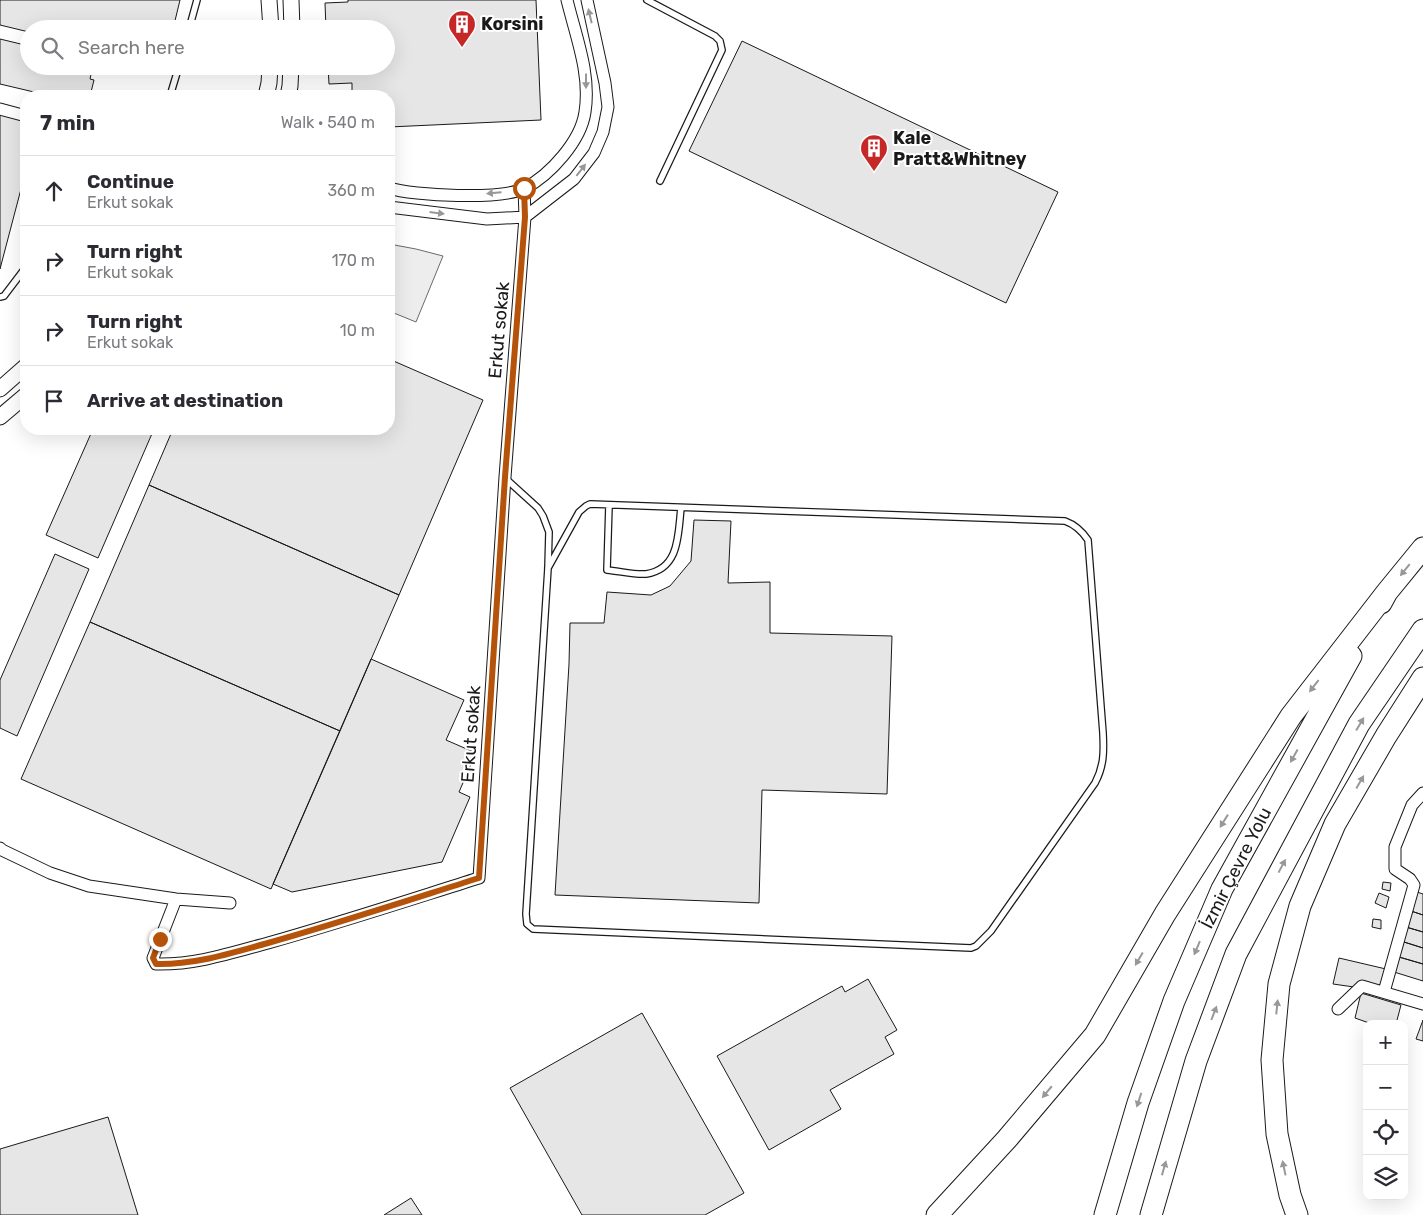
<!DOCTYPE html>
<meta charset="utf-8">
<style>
body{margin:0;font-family:Rubik,sans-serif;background:#f7f7f7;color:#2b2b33}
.controls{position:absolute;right:15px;bottom:15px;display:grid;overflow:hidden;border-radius:10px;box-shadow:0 5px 20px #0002}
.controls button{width:45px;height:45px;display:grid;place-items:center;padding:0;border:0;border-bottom:1px solid #e1e1e2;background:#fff;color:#2b2b33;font:25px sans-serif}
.stop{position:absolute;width:15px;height:15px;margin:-11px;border:4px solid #b45309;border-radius:50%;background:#fff}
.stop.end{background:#b45309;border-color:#fff;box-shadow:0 1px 5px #0008}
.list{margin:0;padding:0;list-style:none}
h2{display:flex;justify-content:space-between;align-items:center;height:65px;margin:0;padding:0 20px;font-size:21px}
h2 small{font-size:16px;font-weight:400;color:#7c7c81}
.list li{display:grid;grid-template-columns:32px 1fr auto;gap:15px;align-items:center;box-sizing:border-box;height:70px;padding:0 20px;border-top:1px solid #e1e1e2}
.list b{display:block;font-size:19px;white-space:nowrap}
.list p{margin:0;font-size:16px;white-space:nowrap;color:#7c7c81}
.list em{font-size:16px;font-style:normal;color:#7c7c81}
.icon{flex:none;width:28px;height:28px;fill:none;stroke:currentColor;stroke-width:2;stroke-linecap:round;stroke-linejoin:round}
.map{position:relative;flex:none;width:1423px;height:1215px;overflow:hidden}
.search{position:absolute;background:#fff;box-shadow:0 5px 20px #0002;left:20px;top:20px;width:375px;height:55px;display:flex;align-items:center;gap:12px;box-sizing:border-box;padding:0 18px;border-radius:28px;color:#7c7c81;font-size:19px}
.panel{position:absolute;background:#fff;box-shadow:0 5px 20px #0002;left:20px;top:90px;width:375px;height:345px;border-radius:20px}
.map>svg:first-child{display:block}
.parking{fill:#ededed;stroke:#6a6a6a}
.building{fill:#e6e6e6;stroke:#1a1a1a}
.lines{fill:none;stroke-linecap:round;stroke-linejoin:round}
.service-casing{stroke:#1a1a1a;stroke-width:8}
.minor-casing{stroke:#1a1a1a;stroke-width:13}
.tertiary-casing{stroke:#1a1a1a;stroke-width:17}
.motorway-casing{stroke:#1a1a1a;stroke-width:23}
.service{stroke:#fff;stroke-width:5.5}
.minor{stroke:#fff;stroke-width:11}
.tertiary{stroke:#fff;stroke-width:15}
.motorway{stroke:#fff;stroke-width:21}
.oneway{fill:#989898}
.route{stroke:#b45309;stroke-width:6}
.labels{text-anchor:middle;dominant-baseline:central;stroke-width:4;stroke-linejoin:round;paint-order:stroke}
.poi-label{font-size:18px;font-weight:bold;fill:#1a1a1a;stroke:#fff;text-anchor:start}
.street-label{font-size:18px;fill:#1a1a1a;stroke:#fff}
</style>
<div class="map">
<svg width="1423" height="1215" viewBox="0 0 1423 1215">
<rect width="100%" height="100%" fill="#fff"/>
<path class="parking" d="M389,244L416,249L443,256L416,322L389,311Z"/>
<path class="building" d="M0,0H180L173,29H29V32L0,25Z
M348,0H536L541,120L389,127V96H352V83L329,84L328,66H386V29H326L325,3L348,2Z
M0,39L29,46V66H93L90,79L94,80L90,96H51L0,84Z
M742,41L1058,192L1006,303L689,151Z
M0,113L26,120V170L0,269Z
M389,359L483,400L399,595L149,485L173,429H389Z
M93,429H154L98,558L46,535Z
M149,485L399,595L340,731L90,622Z
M694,520L731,521L728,583L770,582V633L892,636L887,794L762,790L759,903L555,895L569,664L570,623H604L607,592L651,595L670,586L691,561Z
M55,554L89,569L17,736L0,728V680Z
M90,622L340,731L271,889L21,779Z
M371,659L464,700L446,740L476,753L459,792L470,797L442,862L292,892L273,884Z
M1383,882L1391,883L1390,891L1382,889Z
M1417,892L1423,894V915L1411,911Z
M1379,893L1389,897L1386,908L1375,903Z
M1411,911L1423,915V932L1406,927Z
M1373,919L1381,920V929L1372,927Z
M1406,927L1423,932V948L1404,942Z
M1404,942L1423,948V964L1399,957Z
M1399,957L1423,964V981L1394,972Z
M1339,958L1386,969L1382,988L1354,987L1333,984Z
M868,979L897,1030L885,1037L894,1054L830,1090L841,1109L769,1150L717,1056L842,986L845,992Z
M1361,993L1401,1005L1396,1024H1372L1355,1018Z
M642,1013L744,1193L705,1215H582L510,1088Z
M1423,1020V1041L1416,1039Z
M108,1117L138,1215H0V1149Z
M411,1198L422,1215H384Z"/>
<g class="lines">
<g class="service-casing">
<path id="service" d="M647,0L715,36L720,41L722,50L660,181
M189,29L197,0
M170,96L179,66
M0,297L4,296L26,267
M506,479L538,508L543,516L549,532L548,568L526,914L527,924L533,929L971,948L976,946L991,931L1095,783C1104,766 1104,752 1103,733L1088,540C1082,531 1076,525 1065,521L590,504L586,506L579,512L548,568
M609,505L607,570C619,571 635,575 646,574C680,569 678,534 681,508"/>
</g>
<g class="minor-casing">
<path id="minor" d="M0,109L26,116
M389,188C413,196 503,200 525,188C550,175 581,141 585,112C591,74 576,37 567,0
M389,207L487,219L525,217L574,179L594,153L603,132L608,107L605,83L587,0
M0,848L2,850L50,873L89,886L176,899L230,903
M176,899L153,958L156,964C195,965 231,953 268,943C339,923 409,900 479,878L505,477L525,217L524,188
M1384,992L1414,885L1410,879L1395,869V847L1412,805L1423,793
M1338,1009L1362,986L1423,1004"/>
</g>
<g class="tertiary-casing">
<path id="tertiary" d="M269,0L271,29
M291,0L292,29
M266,96L269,83L270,66
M288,96L290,86L291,66
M0,389L26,366
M0,417L26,395"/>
</g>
<g class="motorway-casing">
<path id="motorway" d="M1381,603L1387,592L1423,548
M937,1215L1007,1139L1095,1035L1165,914L1291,716L1387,592
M1105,1215L1138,1103L1174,1001L1222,889L1351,656
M1151,1215L1196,1061L1236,954L1359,724L1423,630
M1297,1215L1290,1195L1277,1134L1272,1060L1279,984L1300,906L1335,824L1386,736L1423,678"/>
</g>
<use href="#service" class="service"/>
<use href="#minor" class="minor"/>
<use href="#tertiary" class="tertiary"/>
<use href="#motorway" class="motorway"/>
</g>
<defs><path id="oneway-solid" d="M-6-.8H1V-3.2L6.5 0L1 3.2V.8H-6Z" transform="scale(1.25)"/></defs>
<g class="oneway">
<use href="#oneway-solid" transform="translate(590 16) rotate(-103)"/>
<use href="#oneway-solid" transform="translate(586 81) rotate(90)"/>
<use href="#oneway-solid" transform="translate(581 170) rotate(-52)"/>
<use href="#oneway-solid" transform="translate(494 193) rotate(175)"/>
<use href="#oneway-solid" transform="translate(437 213) rotate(7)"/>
<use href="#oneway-solid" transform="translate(1405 570) rotate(129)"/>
<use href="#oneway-solid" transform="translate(1314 686) rotate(128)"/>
<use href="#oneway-solid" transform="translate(1360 724) rotate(-59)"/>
<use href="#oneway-solid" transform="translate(1294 756) rotate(119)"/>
<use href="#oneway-solid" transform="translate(1360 782) rotate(-60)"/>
<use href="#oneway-solid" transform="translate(1224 821) rotate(122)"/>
<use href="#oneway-solid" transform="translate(1282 866) rotate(-62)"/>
<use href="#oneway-solid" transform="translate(1197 948) rotate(113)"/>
<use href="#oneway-solid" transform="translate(1139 959) rotate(120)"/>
<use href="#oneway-solid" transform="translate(1277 1007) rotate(-84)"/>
<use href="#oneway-solid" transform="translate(1214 1013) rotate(-69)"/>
<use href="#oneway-solid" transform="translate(1047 1092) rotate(130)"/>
<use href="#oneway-solid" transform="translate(1139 1100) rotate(108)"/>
<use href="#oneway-solid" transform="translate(1164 1168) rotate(-74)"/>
<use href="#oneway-solid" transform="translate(1284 1168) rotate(-102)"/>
</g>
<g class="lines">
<path class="route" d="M160,939L153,958L156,964C195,965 231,953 268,943C339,923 409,900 479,878L505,477L525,217L524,188"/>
</g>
<defs>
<g id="building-pin" transform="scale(1.4375)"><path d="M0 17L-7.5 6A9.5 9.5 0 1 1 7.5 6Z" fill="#c62828" stroke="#fff"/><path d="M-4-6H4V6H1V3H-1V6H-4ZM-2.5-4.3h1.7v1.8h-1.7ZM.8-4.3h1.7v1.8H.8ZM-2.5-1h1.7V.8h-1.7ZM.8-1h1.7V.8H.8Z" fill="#fff"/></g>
</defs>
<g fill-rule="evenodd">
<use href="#building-pin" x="462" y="24"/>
<use href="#building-pin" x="874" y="148"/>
</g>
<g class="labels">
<g class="poi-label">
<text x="481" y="24">Korsini</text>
<text x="893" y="138">Kale<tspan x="893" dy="21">Pratt&amp;Whitney</tspan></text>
</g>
<g class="street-label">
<text transform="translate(499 330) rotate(-85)">Erkut sokak</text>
<text transform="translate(471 734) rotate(-86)">Erkut sokak</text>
<text transform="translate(1236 868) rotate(-63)">İzmir Çevre Yolu</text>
</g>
</g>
</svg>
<div class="controls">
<button>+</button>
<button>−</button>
<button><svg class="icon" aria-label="locate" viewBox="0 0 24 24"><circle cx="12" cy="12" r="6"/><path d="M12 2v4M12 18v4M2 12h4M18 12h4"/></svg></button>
<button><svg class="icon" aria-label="layers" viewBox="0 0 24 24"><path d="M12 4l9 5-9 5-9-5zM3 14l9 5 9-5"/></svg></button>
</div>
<div class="stop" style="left:524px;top:188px"></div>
<div class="stop end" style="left:160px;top:939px"></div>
<div class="search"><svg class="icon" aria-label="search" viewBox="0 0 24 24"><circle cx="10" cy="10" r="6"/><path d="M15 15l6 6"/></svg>Search here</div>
<section class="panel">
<h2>7 min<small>Walk · 540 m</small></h2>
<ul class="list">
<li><svg class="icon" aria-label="ahead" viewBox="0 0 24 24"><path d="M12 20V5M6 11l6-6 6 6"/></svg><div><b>Continue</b><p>Erkut sokak</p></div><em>360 m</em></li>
<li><svg class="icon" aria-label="right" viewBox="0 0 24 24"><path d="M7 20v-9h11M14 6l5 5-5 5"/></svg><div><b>Turn right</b><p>Erkut sokak</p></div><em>170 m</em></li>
<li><svg class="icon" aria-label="right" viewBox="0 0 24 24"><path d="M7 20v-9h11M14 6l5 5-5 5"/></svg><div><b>Turn right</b><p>Erkut sokak</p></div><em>10 m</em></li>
<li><svg class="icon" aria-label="arrive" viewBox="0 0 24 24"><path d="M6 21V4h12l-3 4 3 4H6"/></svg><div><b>Arrive at destination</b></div></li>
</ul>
</section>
</div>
